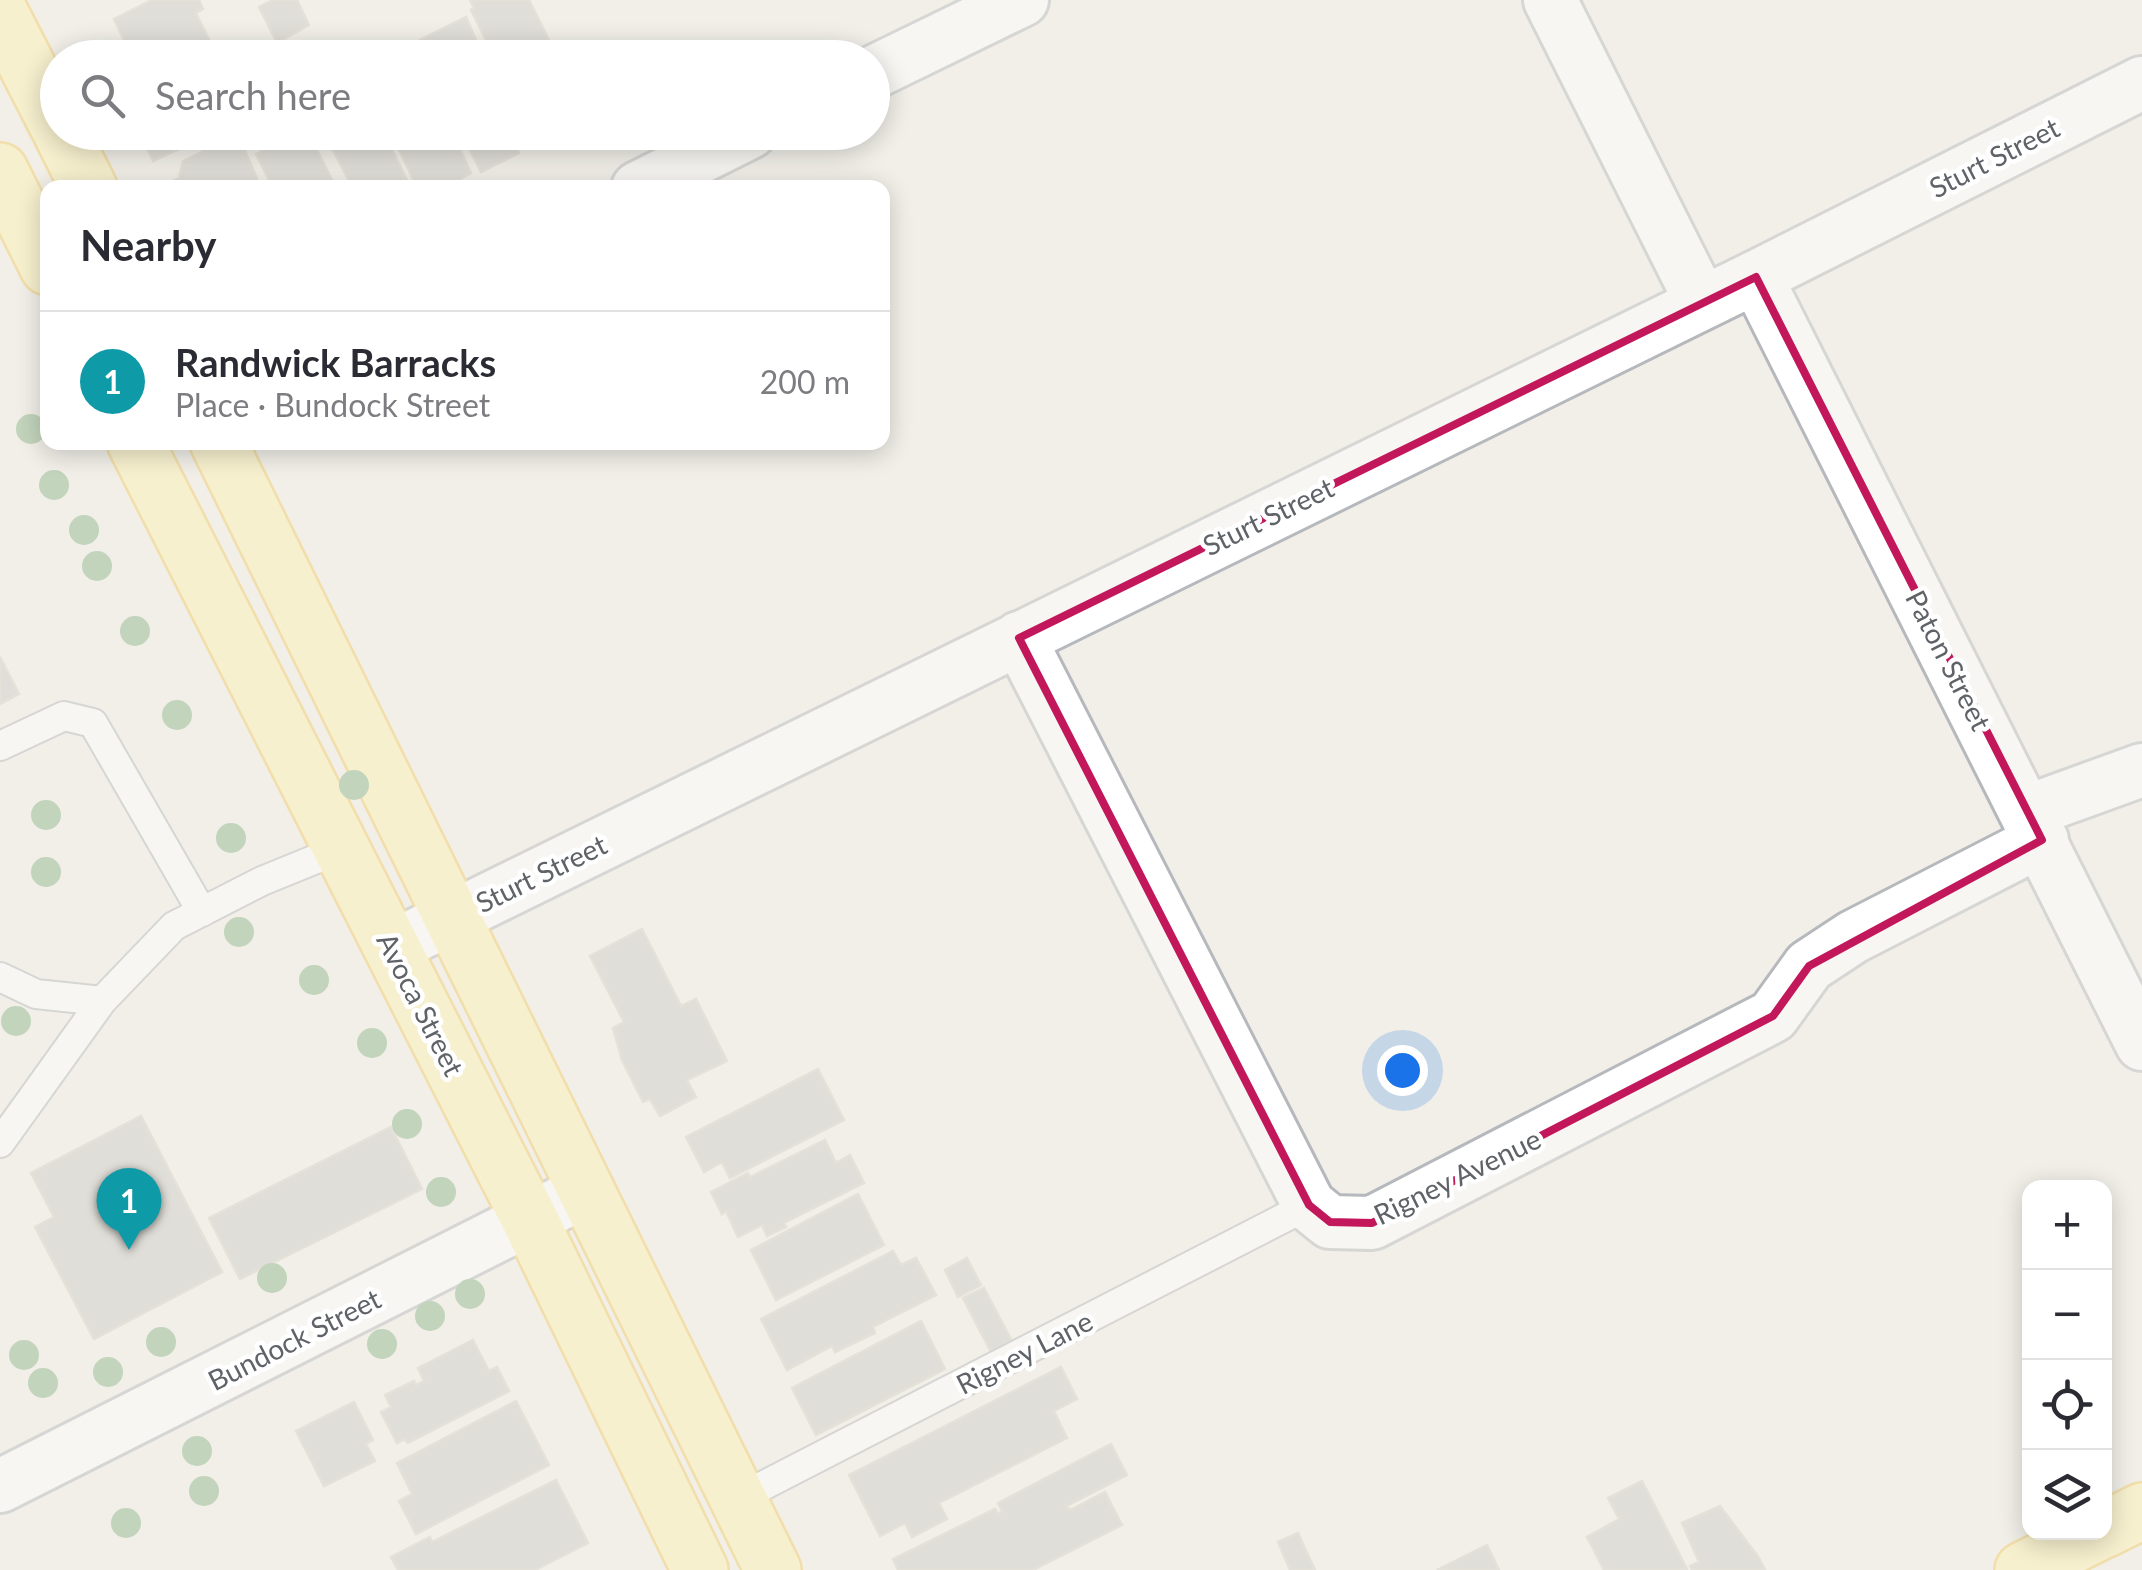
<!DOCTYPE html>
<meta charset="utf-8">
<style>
body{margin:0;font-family:Lato,sans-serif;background:#f2f2f3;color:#2b2b33}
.controls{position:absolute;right:30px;bottom:30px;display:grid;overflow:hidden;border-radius:20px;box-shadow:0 5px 25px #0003}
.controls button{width:90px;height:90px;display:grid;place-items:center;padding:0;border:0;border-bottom:2px solid #e1e1e2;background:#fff;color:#2b2b33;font:50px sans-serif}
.you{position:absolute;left:1402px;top:1070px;width:35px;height:35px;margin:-25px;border:8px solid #fff;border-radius:50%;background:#1a73e8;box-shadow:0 0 0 15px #1a73e833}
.badge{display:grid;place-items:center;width:65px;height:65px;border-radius:50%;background:#2563eb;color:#fff;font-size:32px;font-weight:700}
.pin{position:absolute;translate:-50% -82px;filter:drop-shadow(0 2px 5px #0008)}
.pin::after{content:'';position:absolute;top:52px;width:35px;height:30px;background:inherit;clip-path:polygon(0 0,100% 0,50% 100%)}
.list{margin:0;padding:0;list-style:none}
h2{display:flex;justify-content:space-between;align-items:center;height:130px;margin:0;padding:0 40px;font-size:42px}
h2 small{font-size:32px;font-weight:400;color:#7c7c81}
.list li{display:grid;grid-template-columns:65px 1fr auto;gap:30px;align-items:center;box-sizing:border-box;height:140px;padding:0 40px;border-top:2px solid #e1e1e2}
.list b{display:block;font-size:38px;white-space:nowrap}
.list p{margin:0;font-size:32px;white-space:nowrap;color:#7c7c81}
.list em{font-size:32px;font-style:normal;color:#7c7c81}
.icon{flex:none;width:55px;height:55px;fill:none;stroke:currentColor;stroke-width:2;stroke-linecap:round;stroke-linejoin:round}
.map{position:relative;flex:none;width:2142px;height:1570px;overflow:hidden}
.search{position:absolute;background:#fff;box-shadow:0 5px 25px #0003;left:40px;top:40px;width:850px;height:110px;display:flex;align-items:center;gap:25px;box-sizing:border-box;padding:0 35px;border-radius:55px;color:#7c7c81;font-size:38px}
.panel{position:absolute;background:#fff;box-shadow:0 5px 25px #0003;left:40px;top:180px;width:850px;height:270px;border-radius:20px}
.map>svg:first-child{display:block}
.building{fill:#cccac5;stroke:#d6d1c6;stroke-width:2.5}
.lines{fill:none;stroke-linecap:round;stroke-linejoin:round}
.lane-casing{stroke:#b5b8bc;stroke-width:32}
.street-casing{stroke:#b5b8bc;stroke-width:58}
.primary-casing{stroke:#f2c960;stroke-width:60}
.lane{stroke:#fff;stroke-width:28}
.street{stroke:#fff;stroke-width:52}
.primary{stroke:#fff2af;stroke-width:55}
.tree{fill:#89b387}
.marked{fill:none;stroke:#c2185b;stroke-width:8;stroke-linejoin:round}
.labels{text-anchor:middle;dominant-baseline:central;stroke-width:9;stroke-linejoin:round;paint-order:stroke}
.street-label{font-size:28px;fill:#5f6368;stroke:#fff}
</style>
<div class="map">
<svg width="2142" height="1570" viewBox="0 0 2142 1570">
<rect width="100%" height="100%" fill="#f1efe8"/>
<path class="building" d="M152,0H199L203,9L196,13L218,58H140L137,51L131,55L114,19Z
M273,0H297L309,25L277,43L259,7Z
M470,0H529L558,58H495L471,10L474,8Z
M466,17L484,58H423L416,42Z
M140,132H189L194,142L153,161Z
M324,132H383L411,188H343L341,184L349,181Z
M391,132H452L471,173L449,185L448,181L437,188H417Z
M509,132L519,153L481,172L461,132Z
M238,134L261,188H172L169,183L179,178L183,161Z
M311,138L336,188H273L256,154L285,139L290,149Z
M0,657L19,694L0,704Z
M642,929L681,1006L696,999L727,1061L687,1080L696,1097L660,1116L650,1099L643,1102L622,1060L613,1028L624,1022L590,956Z
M818,1069L844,1120L730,1178L722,1162L704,1172L686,1137Z
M141,1116L222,1272L94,1339L35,1227L54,1217L31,1173Z
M391,1127L422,1189L240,1279L209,1218Z
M825,1140L836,1163L850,1155L864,1183L784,1223L786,1227L767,1236L762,1225L738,1237L726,1211L722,1214L711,1192L748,1173L750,1177Z
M858,1194L884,1245L776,1300L751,1250Z
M893,1251L901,1265L916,1258L936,1295L873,1327L875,1333L835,1352L832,1346L787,1370L761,1319Z
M967,1258L981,1285L958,1297L945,1270Z
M984,1288L1013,1343L992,1354L963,1298Z
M921,1321L945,1369L816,1435L792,1388Z
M473,1340L489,1371L497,1367L509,1391L408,1443L405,1439L397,1443L381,1412L391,1407L385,1395L414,1381L416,1385L424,1381L418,1368Z
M1061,1367L1077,1399L1054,1411L1067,1438L939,1503L947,1519L912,1537L905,1523L880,1536L849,1475Z
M516,1401L549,1465L416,1534L399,1501L412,1494L397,1463Z
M354,1402L373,1440L366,1444L375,1461L324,1486L296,1431Z
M1111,1444L1127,1475L1067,1506L1070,1510L1105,1492L1122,1525L1033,1570H898L893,1559L995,1509L998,1514L1002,1511L998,1503Z
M556,1480L588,1543L535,1570H398L391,1557L430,1537L432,1542Z
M1642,1481L1687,1569L1686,1570H1604L1587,1537L1619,1519L1608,1498Z
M1720,1506L1759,1558L1765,1570H1692L1690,1566L1699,1562L1682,1523Z
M1298,1533L1315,1570H1290L1278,1542Z
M1487,1545L1499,1570H1437Z"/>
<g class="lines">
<g class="lane-casing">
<path id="lane" d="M0,746L64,716L93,723L202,912
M0,977L36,994L102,1001
M0,1143L102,1001L174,926L262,881L343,848
M739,1498L1309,1205"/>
</g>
<g class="street-casing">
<path id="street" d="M1550,0L1702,303
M872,73L1022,0
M638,188L750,132
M1756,277L2142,1044
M1019,638L1309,1205L1330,1222L1372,1223L1773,1016L1809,966L1853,937L2042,840
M2026,812L2142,770
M392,947L1756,277L2142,83
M0,1486L587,1190"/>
</g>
<g class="primary-casing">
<path id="primary" d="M0,13L58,126
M61,132L89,188
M0,171L48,267
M135,442L530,1220L700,1570
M218,442L773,1570
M2104,1530L2142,1511
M2023,1570L2099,1532"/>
</g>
<use href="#lane" class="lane"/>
<use href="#street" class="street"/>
<use href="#primary" class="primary"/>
</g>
<g class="tree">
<circle cx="31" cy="429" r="15"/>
<circle cx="54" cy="485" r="15"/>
<circle cx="84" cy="530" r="15"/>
<circle cx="97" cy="566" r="15"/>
<circle cx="135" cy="631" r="15"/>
<circle cx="177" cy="715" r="15"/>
<circle cx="354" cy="785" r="15"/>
<circle cx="46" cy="815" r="15"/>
<circle cx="231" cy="838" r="15"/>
<circle cx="46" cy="872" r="15"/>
<circle cx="239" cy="932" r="15"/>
<circle cx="314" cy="980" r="15"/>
<circle cx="16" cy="1021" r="15"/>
<circle cx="372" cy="1043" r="15"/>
<circle cx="407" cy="1124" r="15"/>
<circle cx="441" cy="1192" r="15"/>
<circle cx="272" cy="1278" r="15"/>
<circle cx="470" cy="1294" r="15"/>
<circle cx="430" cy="1316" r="15"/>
<circle cx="161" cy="1342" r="15"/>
<circle cx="382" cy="1344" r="15"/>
<circle cx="24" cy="1355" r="15"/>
<circle cx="108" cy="1372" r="15"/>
<circle cx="43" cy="1383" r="15"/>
<circle cx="197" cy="1451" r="15"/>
<circle cx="204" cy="1491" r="15"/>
<circle cx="126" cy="1523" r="15"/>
</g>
<path d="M0 0H2142V1570H0ZM1756,277L2042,840L1809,966L1773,1016L1372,1223L1330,1222L1309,1205L1019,638Z" fill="#f1efe8" fill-opacity=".55" fill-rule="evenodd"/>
<path class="marked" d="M1756,277L2042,840L1809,966L1773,1016L1372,1223L1330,1222L1309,1205L1019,638Z"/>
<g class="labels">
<g class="street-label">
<text transform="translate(1994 157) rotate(-27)">Sturt Street</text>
<text transform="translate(1268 516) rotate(-26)">Sturt Street</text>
<text transform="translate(1949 660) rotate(63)">Paton Street</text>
<text transform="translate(541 873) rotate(-26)">Sturt Street</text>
<text transform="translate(421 1004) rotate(63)">Avoca Street</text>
<text transform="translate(1457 1176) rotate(-26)">Rigney Avenue</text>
<text transform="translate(294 1339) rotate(-27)">Bundock Street</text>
<text transform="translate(1024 1352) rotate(-27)">Rigney Lane</text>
</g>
</g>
</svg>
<div class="controls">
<button>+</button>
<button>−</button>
<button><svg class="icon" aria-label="locate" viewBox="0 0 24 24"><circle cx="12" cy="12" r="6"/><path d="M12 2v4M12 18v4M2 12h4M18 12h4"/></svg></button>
<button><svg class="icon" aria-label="layers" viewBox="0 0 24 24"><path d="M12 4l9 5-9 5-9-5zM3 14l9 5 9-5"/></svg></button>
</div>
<div class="you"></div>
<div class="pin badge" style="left:129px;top:1250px;background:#0f9aa8">1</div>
<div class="search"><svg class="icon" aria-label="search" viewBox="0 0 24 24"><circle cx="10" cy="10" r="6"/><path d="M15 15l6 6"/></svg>Search here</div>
<section class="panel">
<h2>Nearby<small></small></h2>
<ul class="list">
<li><span class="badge" style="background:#0f9aa8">1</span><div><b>Randwick Barracks</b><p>Place · Bundock Street</p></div><em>200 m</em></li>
</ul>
</section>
</div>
